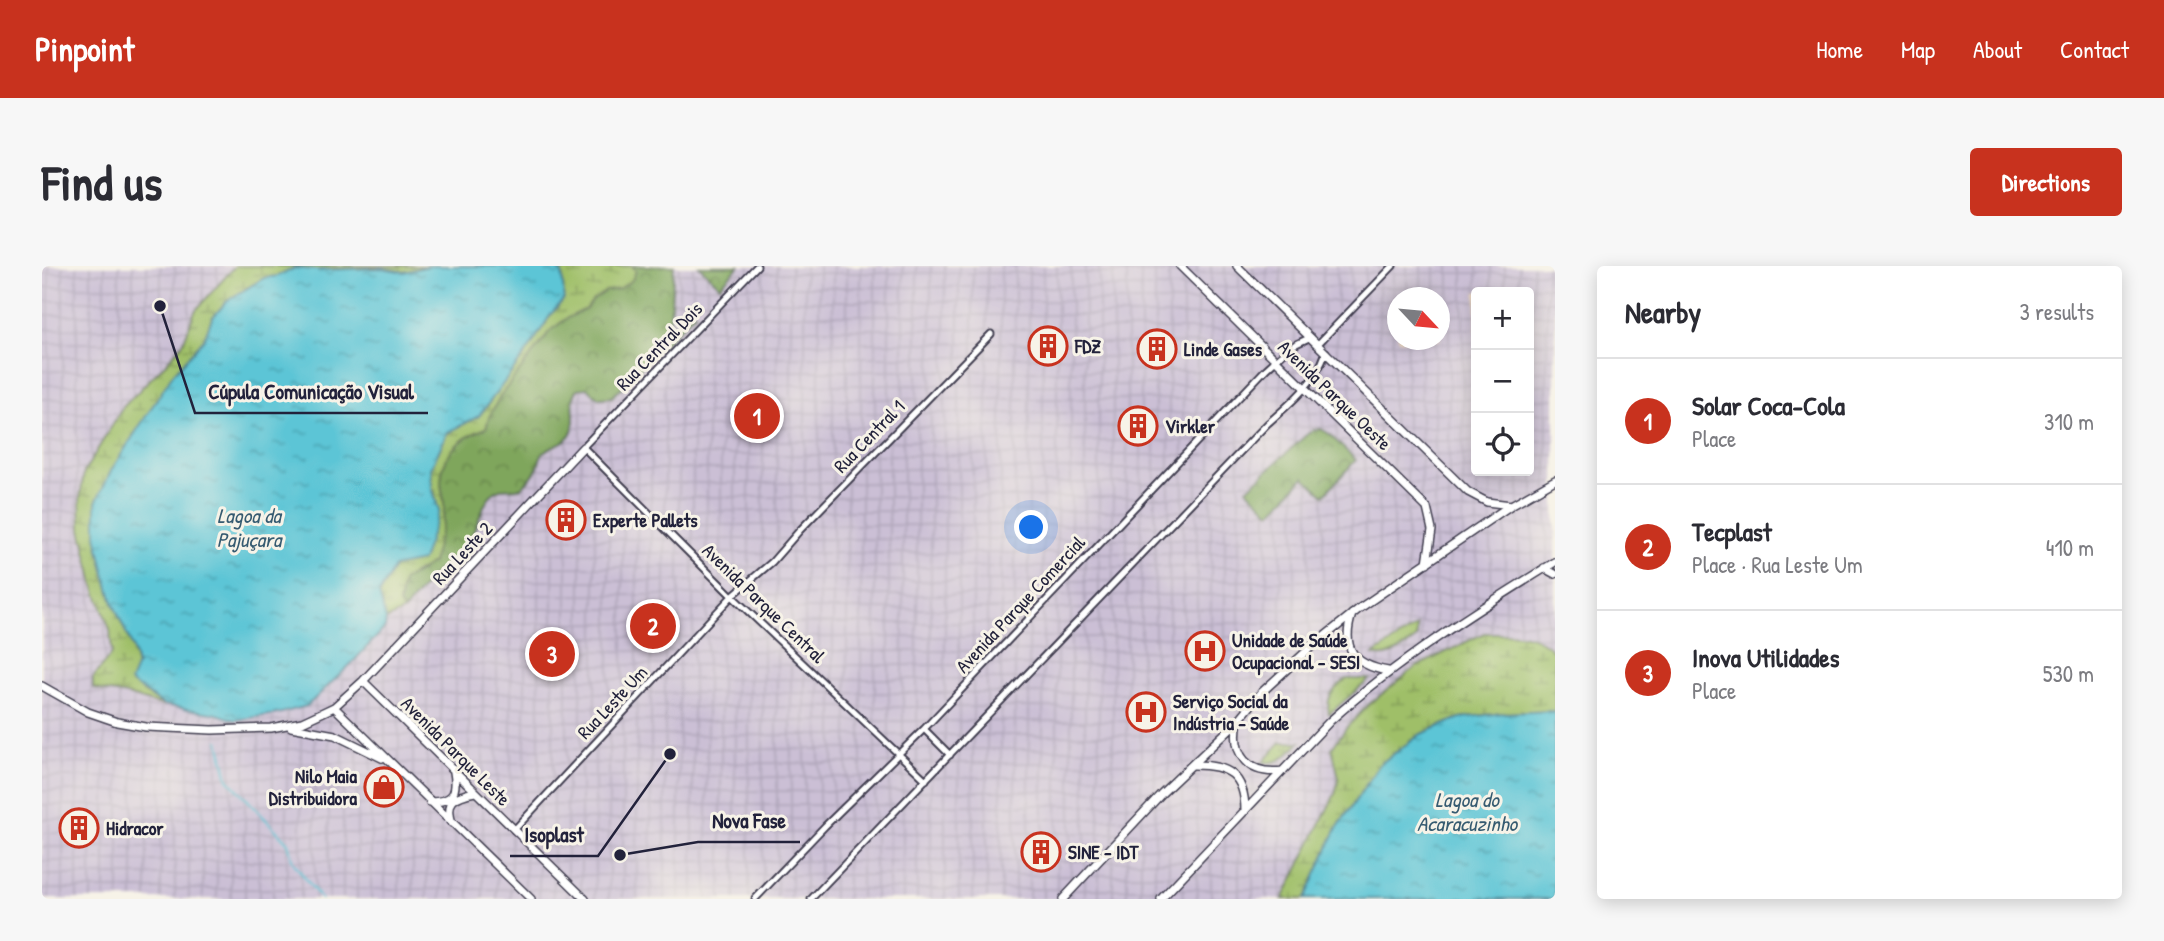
<!DOCTYPE html>
<meta charset="utf-8">
<style>
body{margin:0;font-family:"Patrick Hand",sans-serif;background:#f7f7f7;color:#2b2b33}
.controls{position:absolute;right:21px;top:21px;display:grid;overflow:hidden;border-radius:7px;box-shadow:0 4px 18px #0003}
.controls button{width:63px;height:63px;display:grid;place-items:center;padding:0;border:0;border-bottom:2px solid #e1e1e2;background:#fff;color:#2b2b33;font:35px sans-serif}
.compass{position:absolute;left:1345px;top:21px;width:63px;height:63px;border-radius:50%;background:#fff;box-shadow:0 4px 18px #0003;rotate:116deg}
.you{position:absolute;left:990px;top:262px;width:24px;height:24px;margin:-18px;border:5px solid #fff;border-radius:50%;background:#1a73e8;box-shadow:0 0 0 10px #1a73e833}
.badge{display:grid;place-items:center;width:46px;height:46px;border-radius:50%;background:#c8321e;color:#fff;font-size:23px;font-weight:700}
.pin{position:absolute;translate:-50% -50%;border:4px solid #fff;box-shadow:0 2px 7px #0006}
.list{margin:0;padding:0;list-style:none}
h2{display:flex;justify-content:space-between;align-items:center;height:91px;margin:0;padding:0 28px;font-size:30px}
h2 small{font-size:23px;font-weight:400;color:#7c7c81}
.list li{display:grid;grid-template-columns:46px 1fr auto;gap:21px;align-items:center;box-sizing:border-box;height:126px;padding:0 28px;border-top:2px solid #e1e1e2}
.list b{display:block;font-size:26px;white-space:nowrap}
.list p{margin:0;font-size:23px;white-space:nowrap;color:#7c7c81}
.list em{font-size:23px;font-style:normal;color:#7c7c81}
.icon{flex:none;width:38px;height:38px;fill:none;stroke:currentColor;stroke-width:2;stroke-linecap:round;stroke-linejoin:round}
.map{position:relative;flex:none;width:1513px;height:633px;overflow:hidden;border-radius:7px}
header{display:flex;align-items:center;gap:42px;box-sizing:border-box;height:98px;padding:0 35px;background:#c8321e;color:#fff}
header strong{font-size:33px}
nav{display:flex;gap:38px;margin-inline-start:auto;font-size:24px}
.intro{display:flex;align-items:center;justify-content:space-between;box-sizing:border-box;height:168px;padding:0 42px}
h1{margin:0;font-size:49px}
.button{padding:18px 32px;border-radius:7px;background:#c8321e;color:#fff;font-size:24px;font-weight:700}
main{display:flex;gap:42px;padding:0 42px}
aside{flex:1;background:#fff;border-radius:7px;box-shadow:0 4px 18px #0003}
.map>svg:first-child{display:block}
.industrial{fill:url(#industrial-grid);fill-rule:evenodd}
.grass{fill:url(#grass-tufts);stroke:#607052;stroke-width:2}
.forest{fill:url(#forest-crowns);stroke:#50644c;stroke-width:2}
.wetland{fill:url(#wetland-marsh);stroke:#607052;stroke-width:2}
.water{fill:url(#water-ripples);stroke:#3e7488;stroke-width:2}
.lines{fill:none;stroke-linecap:round;stroke-linejoin:round}
.stream{stroke:#5bc5d6;stroke-width:2}
.street-casing{stroke:#413e4f;stroke-width:9}
.secondary-casing{stroke:#413e4f;stroke-width:10}
.street{stroke:#fff;stroke-width:5}
.secondary{stroke:#fff;stroke-width:7}
.labels{text-anchor:middle;dominant-baseline:central;stroke-width:6;stroke-linejoin:round;paint-order:stroke}
.street-label{font-size:19px;fill:#22223b;stroke:#f7f3e8}
.poi-label{font-size:19px;font-weight:bold;fill:#22223b;stroke:#f7f3e8;text-anchor:start}
.water-label{font-size:21px;font-style:italic;fill:#365b71;stroke:#f7f3e8}
.leader{fill:none;stroke:#22223b;stroke-width:2.5}
.callout-dot{fill:#22223b;stroke:#f7f3e8;stroke-width:2.5}
.callout-label{font-size:21px;text-anchor:middle;font-weight:bold;fill:#22223b;stroke:#f7f3e8;stroke-width:6;stroke-linejoin:round;paint-order:stroke}
</style>
<header>
<strong>Pinpoint</strong>
<nav><a>Home</a><a>Map</a><a>About</a><a>Contact</a></nav>
</header>
<div class="intro"><h1>Find us</h1><a class="button">Directions</a></div>
<main>
<div class="map">
<svg width="1513" height="633" viewBox="0 0 1513 633">
<defs>
<pattern id="industrial-grid" width="8" height="8" patternUnits="userSpaceOnUse" patternTransform="scale(1.75)"><rect width="8" height="8" fill="#cbbfd5"/><path d="M0 4h8M4 0v8" fill="none" stroke="#aea4b8"/></pattern>
<pattern id="grass-tufts" width="24" height="20" patternUnits="userSpaceOnUse" patternTransform="scale(1.75)"><rect width="24" height="20" fill="#9fbf68"/><path d="M3 7l-1-3M5 7V3M7 7l1-3M15 17l-1-3M17 17v-4M19 17l1-3" fill="none" stroke="#819b57"/></pattern>
<pattern id="forest-crowns" width="20" height="18" patternUnits="userSpaceOnUse" patternTransform="scale(1.75)"><rect width="20" height="18" fill="#7fa65c"/><path d="M2 6a3 3 0 1 1 6 0M12 15a3 3 0 1 1 6 0" fill="none" stroke="#68874d"/></pattern>
<pattern id="wetland-marsh" width="20" height="14" patternUnits="userSpaceOnUse" patternTransform="scale(1.75)"><rect width="20" height="14" fill="#9fbf68"/><path d="M1 5h8M5 5V1M11 12h8M15 12V8" fill="none" stroke="#819b57"/></pattern>
<pattern id="water-ripples" width="26" height="14" patternUnits="userSpaceOnUse" patternTransform="scale(1.75)"><rect width="26" height="14" fill="#5bc5d6"/><path d="M2 4q2-2 4 0t4 0M15 11q2-2 4 0t4 0" fill="none" stroke="#4ba0af"/></pattern>
</defs>
<rect width="100%" height="100%" fill="#f7f3e8"/>
<filter id="ink" filterUnits="userSpaceOnUse"><feTurbulence type="fractalNoise" baseFrequency=".0143" numOctaves="2"/><feDisplacementMap in="SourceGraphic" scale="14" xChannelSelector="R" yChannelSelector="G"/><feConvolveMatrix kernelMatrix="1 2 1 2 8 2 1 2 1" color-interpolation-filters="sRGB"/></filter>
<filter id="wash" filterUnits="userSpaceOnUse"><feTurbulence type="fractalNoise" baseFrequency=".00686" numOctaves="4" result="noise"/><feDisplacementMap in="SourceGraphic" scale="28" xChannelSelector="R" yChannelSelector="G"/><feGaussianBlur stdDeviation="1.57" result="paint"/><feColorMatrix in="noise" values="0 0 0 0 0 0 0 0 0 0 0 0 0 0 0 0 0 1.4 0 .05"/><feComposite in="paint" operator="in"/></filter>
<g filter="url(#wash)">
<rect width="100%" height="100%" fill="#f2dcbe"/>
<path class="industrial" d="M0,0H1513V633H0ZM1434,26H1487V205H1434ZM1356,32H1398V74H1356Z"/>
<path class="grass" d="M1375,360V372C1361,382 1349,394 1331,389Z
M1304,413H1328L1287,448C1283,431 1292,423 1304,413Z
M1239,476H1258C1246,488 1238,499 1221,496Z"/>
<path class="forest" d="M590,0H632L628,53L632,59L649,46L653,47L570,131L557,132L545,122L536,123C526,135 536,150 530,165C525,178 512,178 503,185C496,190 499,198 494,204C491,211 484,216 479,222L458,223L450,228L442,240L431,267L415,288L393,307L362,345L357,339L361,313C366,311 372,310 376,307C392,296 403,256 402,238C402,231 399,223 399,216C399,187 419,171 444,162L447,151L458,130L509,64L525,52L544,43L551,34L564,25L577,23L594,5Z
M657,0H697L678,20Z
M1279,163L1286,167L1314,194L1282,229L1262,211L1229,247L1205,223L1263,170L1271,164Z"/>
<path class="wetland" d="M193,0H387L362,6L340,2L274,4L253,2L235,10L222,12L186,34L170,52L162,73L131,108L54,236V269L61,300L71,337L90,380L101,426L122,439C108,438 98,432 84,429C73,426 62,426 51,422V412L70,387L68,364L53,322L39,263L38,232L42,206L81,141L124,97L141,77L153,45Z
M512,0H590L594,5L590,14L577,23L564,25L551,34L544,43L525,52L509,64L458,130L447,151L444,162C419,171 399,187 399,217C399,226 403,235 402,244C400,262 395,280 390,297L361,314L357,339L362,345L344,354L337,328L352,301L397,245L390,221L389,202L405,167L437,150L487,83L509,48L522,33L520,7Z
M1442,367C1468,367 1495,364 1513,387V445L1461,447L1418,452L1379,468L1338,498L1294,564L1263,633H1241L1293,528L1297,512L1290,482L1305,461L1326,439L1374,401Z"/>
<path class="water" d="M387,0H512L520,7L522,33L509,48L487,83L437,150L405,167L389,202L390,221L397,245L380,295L352,301L337,328L344,354L343,362L307,400L265,440L236,448L193,454L175,448L122,439L88,416L95,399L90,380L71,337L61,300L54,269V236L70,203L131,108L162,73L170,52L186,34L222,12L235,10L253,2L274,4L340,2L362,6Z
M1513,445V633H1263L1294,564L1338,498L1379,468L1418,452L1461,447Z"/>
<g class="lines">
<path class="stream" d="M177,475L186,513L246,577L251,596L279,633"/>
</g>
</g>
<g filter="url(#ink)">
<g class="lines">
<g class="street-casing">
<path id="street" d="M715,0L541,181L690,330L884,514
M1276,78L1351,0
M882,463L908,489
M472,564L690,330L730,296L758,264L949,68
M713,633L783,560L882,463L1224,103L1248,81L1269,71
M769,633L1226,157C1249,137 1274,116 1284,86"/>
</g>
<g class="secondary-casing">
<path id="secondary" d="M1138,0L1385,242L1390,264L1385,297
M1195,0L1426,226L1445,236L1469,239
M1502,302L1513,308
M1310,348C1299,382 1311,399 1346,405
M321,415L543,633
M0,420L46,446L75,456L104,461L170,464L229,462L260,456L292,441L321,415L541,181
M292,441L489,633
M1196,455C1189,490 1206,509 1241,505
M249,461L293,469L340,492
M1152,499C1186,499 1203,508 1203,545
M388,536C410,536 416,528 412,506
M410,557C403,535 412,530 433,526
M1021,633L1120,527L1196,455L1220,426L1268,382L1318,342L1469,239L1513,214
M1119,633L1288,455C1356,394 1435,344 1513,296"/>
</g>
<use href="#street" class="street"/>
<use href="#secondary" class="secondary"/>
</g>
</g>
<defs>
<g id="building-ring" transform="scale(2.0125)"><circle r="9.5" fill="#f7f3e8" stroke="#c8321e" stroke-width="1.5"/><path d="M-4-6H4V6H1V3H-1V6H-4ZM-2.5-4.3h1.7v1.8h-1.7ZM.8-4.3h1.7v1.8H.8ZM-2.5-1h1.7V.8h-1.7ZM.8-1h1.7V.8H.8Z" fill="#c8321e"/></g>
<g id="hospital-ring" transform="scale(2.0125)"><circle r="9.5" fill="#f7f3e8" stroke="#c8321e" stroke-width="1.5"/><path d="M-5-5h3v3.5h4V-5h3V5h-3V1.5h-4V5h-3Z" fill="#c8321e"/></g>
<g id="shop-ring" transform="scale(2.0125)"><circle r="9.5" fill="#f7f3e8" stroke="#c8321e" stroke-width="1.5"/><path d="M-5-2.5h2.3a2.7 3.5 0 0 1 5.4 0H5L5.5 6h-11ZM-1.5-2.5h3a1.5 2.3 0 0 0-3 0Z" fill="#c8321e"/></g>
</defs>
<g fill-rule="evenodd">
<use href="#building-ring" x="1006" y="80"/>
<use href="#building-ring" x="1115" y="83"/>
<use href="#building-ring" x="1096" y="160"/>
<use href="#building-ring" x="524" y="254"/>
<use href="#hospital-ring" x="1163" y="385"/>
<use href="#hospital-ring" x="1104" y="446"/>
<use href="#shop-ring" x="342" y="521"/>
<use href="#building-ring" x="37" y="562"/>
<use href="#building-ring" x="999" y="586"/>
</g>
<g class="labels">
<g class="street-label">
<text transform="translate(617 80) rotate(-46)">Rua Central Dois</text>
<text transform="translate(1293 129) rotate(44)">Avenida Parque Oeste</text>
<text transform="translate(827 170) rotate(-46)">Rua Central 1</text>
<text transform="translate(420 287) rotate(-47)">Rua Leste 2</text>
<text transform="translate(722 337) rotate(44)">Avenida Parque Central</text>
<text transform="translate(978 338) rotate(-47)">Avenida Parque Comercial</text>
<text transform="translate(570 436) rotate(-47)">Rua Leste Um</text>
<text transform="translate(414 485) rotate(45)">Avenida Parque Leste</text>
</g>
<g class="poi-label">
<text x="1033" y="80">FDZ</text>
<text x="1142" y="83">Linde Gases</text>
<text x="1123" y="160">Virkler</text>
<text x="551" y="254">Experte Pallets</text>
<text x="1190" y="374">Unidade de Saúde<tspan x="1190" dy="22">Ocupacional - SESI</tspan></text>
<text x="1131" y="435">Serviço Social da<tspan x="1131" dy="22">Indústria - Saúde</tspan></text>
<text x="315" y="510" text-anchor="end">Nilo Maia<tspan x="315" dy="22">Distribuidora</tspan></text>
<text x="64" y="562">Hidracor</text>
<text x="1026" y="586">SINE - IDT</text>
</g>
<g class="water-label">
<text x="207" y="249">Lagoa da<tspan x="207" dy="24">Pajuçara</tspan></text>
<text x="1425" y="533">Lagoa do<tspan x="1425" dy="24">Acaracuzinho</tspan></text>
</g>
</g>
<path class="leader" d="M118 40L153 147H386M578 589L656 576H758M628 488L556 590H468"/>
<g class="callout-dot">
<circle cx="118" cy="40" r="7"/>
<circle cx="578" cy="589" r="7"/>
<circle cx="628" cy="488" r="7"/>
</g>
<g class="callout-label">
<text x="269" y="133">Cúpula Comunicação Visual</text>
<text x="707" y="562">Nova Fase</text>
<text x="512" y="576">Isoplast</text>
</g>
</svg>
<div class="controls">
<button>+</button>
<button>−</button>
<button><svg class="icon" aria-label="locate" viewBox="0 0 24 24"><circle cx="12" cy="12" r="6"/><path d="M12 2v4M12 18v4M2 12h4M18 12h4"/></svg></button>
</div>
<svg class="compass" viewBox="-18 -18 36 36"><path d="M0-13l5 13h-10z" fill="#e53935"/><path d="M0 13l5-13h-10z" fill="#7c7c81"/></svg>
<div class="you"></div>
<div class="pin badge" style="left:715px;top:150px">1</div>
<div class="pin badge" style="left:611px;top:360px">2</div>
<div class="pin badge" style="left:510px;top:388px">3</div>
</div>
<aside>
<h2>Nearby<small>3 results</small></h2>
<ul class="list">
<li><span class="badge">1</span><div><b>Solar Coca-Cola</b><p>Place</p></div><em>310 m</em></li>
<li><span class="badge">2</span><div><b>Tecplast</b><p>Place · Rua Leste Um</p></div><em>410 m</em></li>
<li><span class="badge">3</span><div><b>Inova Utilidades</b><p>Place</p></div><em>530 m</em></li>
</ul>
</aside>
</main>
